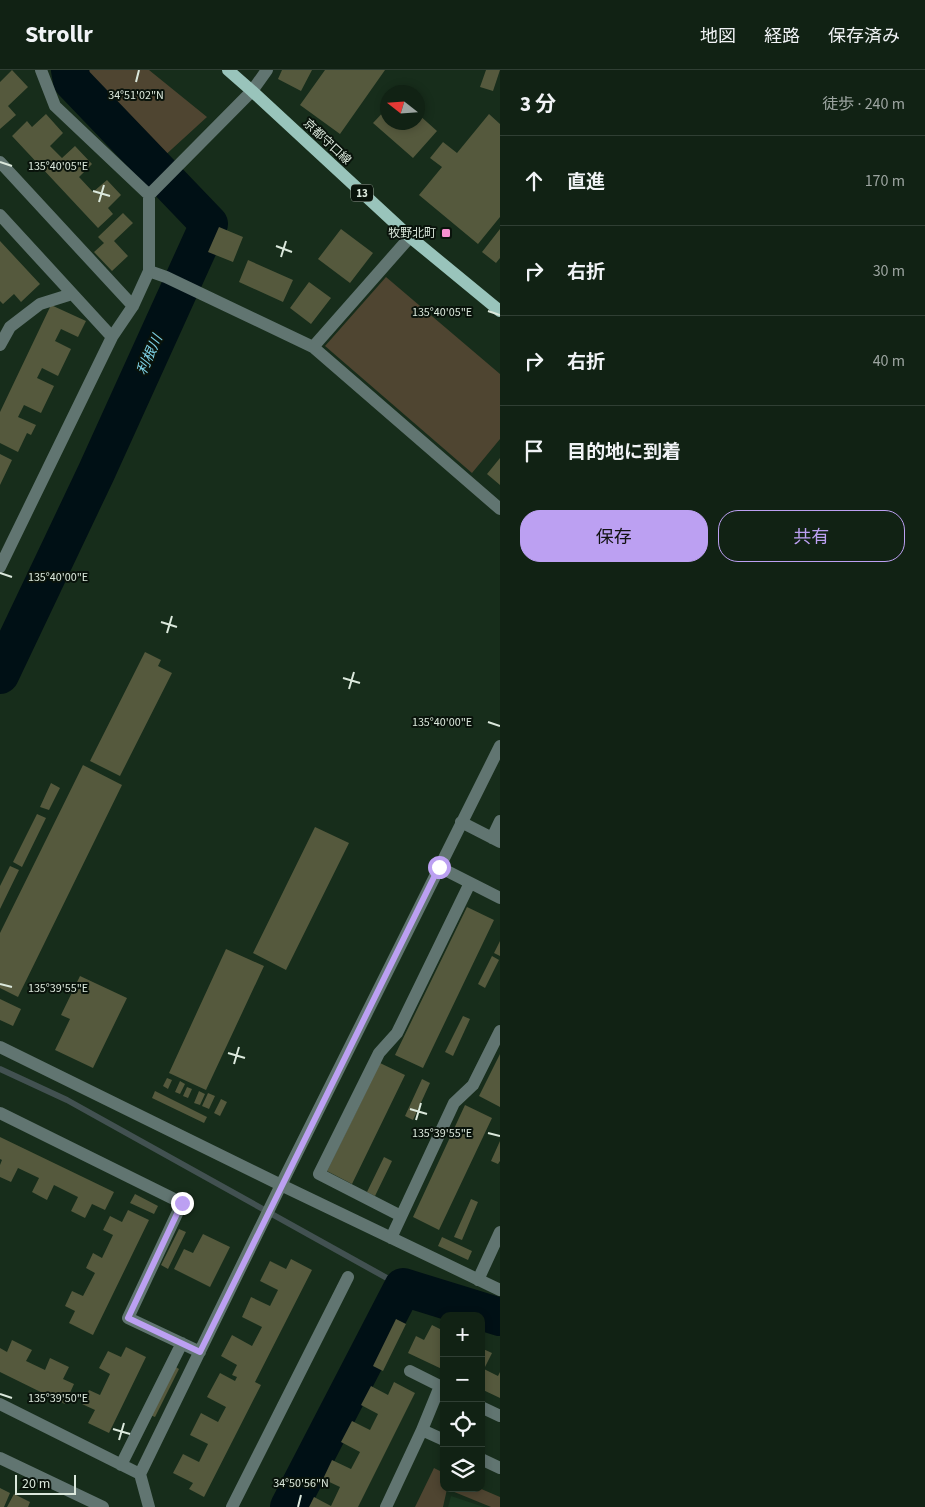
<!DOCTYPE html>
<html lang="ja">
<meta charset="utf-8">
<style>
body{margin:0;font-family:"Source Sans 3","Noto Sans JP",sans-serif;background:#1e2f22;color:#f1f3f6}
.controls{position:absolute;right:15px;bottom:15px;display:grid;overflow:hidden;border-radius:10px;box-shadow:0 2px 8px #0003}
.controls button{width:45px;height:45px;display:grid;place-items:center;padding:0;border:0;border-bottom:1px solid #303f34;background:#112214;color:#f1f3f6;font:25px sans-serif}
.compass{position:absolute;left:380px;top:15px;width:45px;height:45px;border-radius:50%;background:#112214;box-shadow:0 2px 8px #0003;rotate:287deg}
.scale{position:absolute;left:15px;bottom:12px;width:61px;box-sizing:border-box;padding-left:5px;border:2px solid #dbe8dc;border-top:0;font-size:14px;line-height:18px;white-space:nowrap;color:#dbe8dc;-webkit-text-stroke:4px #09130b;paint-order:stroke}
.stop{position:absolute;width:15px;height:15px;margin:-11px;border:4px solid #bca0f2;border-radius:50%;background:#fff}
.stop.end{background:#bca0f2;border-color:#fff;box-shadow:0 1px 5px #0008}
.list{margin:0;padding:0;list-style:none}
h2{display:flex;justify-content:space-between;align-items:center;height:65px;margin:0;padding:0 20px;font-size:21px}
h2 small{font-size:16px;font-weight:400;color:#9ca4a0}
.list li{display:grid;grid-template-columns:32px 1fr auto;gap:15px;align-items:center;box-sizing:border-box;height:90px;padding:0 20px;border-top:1px solid #303f34}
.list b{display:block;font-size:19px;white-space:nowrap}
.list em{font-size:16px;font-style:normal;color:#9ca4a0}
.actions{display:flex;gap:10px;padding:15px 20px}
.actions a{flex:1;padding:11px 0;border:1px solid #bca0f2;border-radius:20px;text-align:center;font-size:18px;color:#bca0f2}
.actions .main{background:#bca0f2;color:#111}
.icon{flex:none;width:28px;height:28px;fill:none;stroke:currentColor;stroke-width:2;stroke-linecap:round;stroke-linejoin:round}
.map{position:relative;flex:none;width:500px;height:1437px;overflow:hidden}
header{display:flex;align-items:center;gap:30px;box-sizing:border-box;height:70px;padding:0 25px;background:#112214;border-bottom:1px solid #303f34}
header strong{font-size:24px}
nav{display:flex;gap:28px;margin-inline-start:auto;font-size:18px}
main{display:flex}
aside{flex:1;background:#112214}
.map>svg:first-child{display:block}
.built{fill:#1b3821}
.green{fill:#4f4531}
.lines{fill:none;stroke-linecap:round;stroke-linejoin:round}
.stream{stroke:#425151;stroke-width:6}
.river{stroke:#001015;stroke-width:38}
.building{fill:#55593d}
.minor{stroke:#617571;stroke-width:12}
.major{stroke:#99c4bb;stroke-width:12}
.route{stroke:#bca0f2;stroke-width:6}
.ticks{fill:none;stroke:#dbe8dc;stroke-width:2}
.poi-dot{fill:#f690cf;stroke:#09130b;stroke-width:2}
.labels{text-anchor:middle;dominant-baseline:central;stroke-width:4;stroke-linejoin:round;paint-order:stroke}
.shield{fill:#09130b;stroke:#9ca89d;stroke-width:1}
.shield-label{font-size:11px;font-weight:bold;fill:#dbe8dc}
.street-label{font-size:12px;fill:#dbe8dc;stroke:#09130b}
.poi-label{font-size:12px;fill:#dbe8dc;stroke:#09130b;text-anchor:end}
.water-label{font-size:14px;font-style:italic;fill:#7ed1e5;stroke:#09130b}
.ticks-label{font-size:12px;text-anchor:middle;fill:#dbe8dc;stroke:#09130b;stroke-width:4;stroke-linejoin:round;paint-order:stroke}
</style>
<header>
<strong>Strollr</strong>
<nav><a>地図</a><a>経路</a><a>保存済み</a></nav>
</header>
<main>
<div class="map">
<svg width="500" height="1437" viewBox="0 0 500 1437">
<rect width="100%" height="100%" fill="#172d1b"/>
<path class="built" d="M451,1426L484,1437H448Z"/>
<path class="green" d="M82,0H149L207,47L161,89L84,11Z
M386,207L500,304V369L472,403L325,276Z
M434,1398L444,1403V1418H479L500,1427V1437H491L447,1419L443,1437H415Z"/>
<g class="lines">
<path class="stream" d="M0,999L67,1030L403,1217"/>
<path class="river" d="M0,605L96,403L209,154L72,11L70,0
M289,1437L403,1217L500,1247"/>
</g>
<path class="building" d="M12,0L28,17L8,36L16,45L0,59V12Z
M282,0H312L301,21L278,9Z
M325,0H385L340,64L300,35Z
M486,0H500L493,21L480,17Z
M388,37V52H418V44L437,61L413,88L373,53Z
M46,44L63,63L50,76L62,88L75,76L92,94L79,107L93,122L107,110L121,125L108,138L113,144L98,158L12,66L27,51L32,57Z
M489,44L500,54V147L478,174L419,125L442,97L430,88L443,72L457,83Z
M123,143L133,153L114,171L128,186L112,201L94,182L104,173L98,167Z
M219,157L243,167L233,192L208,182Z
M341,159L373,183L350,213L318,189Z
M500,159V188L496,193L482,182Z
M0,171L40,214L21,232L14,224L3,234L0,231Z
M248,190L293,210L283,232L239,212Z
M309,212L331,228L311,254L290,238Z
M51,235L86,251L78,267L61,259L55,271L71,279L58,306L42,298L37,308L54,316L41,343L24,335L18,347L36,355L31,365L27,363L18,382L0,373V342Z
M0,384L12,390L0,415Z
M500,388V415L487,404Z
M145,582L161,590L158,596L172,603L120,706L90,691Z
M83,695L122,715L18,927L0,918V863Z
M51,713L60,718L49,740L40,737Z
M37,744L46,748L22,797L13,792Z
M315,757L349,773L286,900L253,883Z
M10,796L19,800L0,839V816Z
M467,837L494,850L423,998L395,985Z
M500,871V886L494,883Z
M226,879L264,896L206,1020L169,1003Z
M492,886L499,890L485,918L478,914Z
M80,906L127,928L93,998L55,980L70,949L61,945Z
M0,929L21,939L13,956L0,950Z
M463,946L470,949L453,986L445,982Z
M500,984V1037L479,1026Z
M380,993L405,1005L352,1114L327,1101Z
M167,1008L172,1010L168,1019L163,1016Z
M422,1009L430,1013L413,1050L405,1046Z
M180,1011L185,1014L180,1024L175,1022Z
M187,1017L192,1019L188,1028L183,1026Z
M155,1021L207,1047L204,1053L152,1028Z
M199,1021L205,1024L200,1035L194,1033Z
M208,1023L215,1026L209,1039L202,1036Z
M221,1029L227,1032L220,1046L214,1043Z
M465,1035L492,1048L439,1160L413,1147Z
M0,1067L114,1122L105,1140L92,1134L85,1148L71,1141L78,1127L54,1115L47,1130L32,1122L39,1108L18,1098L11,1112L0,1107V1095L2,1090L0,1089Z
M500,1071V1091L498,1094L491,1091Z
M384,1087L392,1091L375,1126L367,1122Z
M135,1124L158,1136L154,1144L130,1133Z
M471,1129L478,1132L462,1170L454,1167Z
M128,1140L149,1150L93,1265L69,1253L75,1241L65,1236L72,1221L83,1226L95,1203L86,1198L93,1183L102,1188L113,1165L103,1160L110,1146L122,1152Z
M179,1159L186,1162L168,1199L161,1195Z
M203,1164L230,1177L210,1217L174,1199L184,1179L193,1183Z
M442,1167L472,1181L468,1190L438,1176Z
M291,1189L312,1200L255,1312L261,1315L204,1427L189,1419L193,1413L173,1403L183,1384L199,1392L208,1374L190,1365L201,1343L218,1352L226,1337L207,1327L220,1303L235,1311L237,1307L232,1305L237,1295L221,1286L232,1265L252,1276L262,1257L242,1247L251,1227L270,1236L278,1220L260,1211L270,1191L286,1199Z
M396,1249L406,1254L383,1301L373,1296Z
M432,1255L444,1261V1300L408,1283L416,1266L424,1270Z
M12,1270L32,1280L26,1291L45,1300L50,1288L69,1297L63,1309L74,1314L65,1334L0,1302V1278L7,1282Z
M126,1277L146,1287L109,1363L88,1353L95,1340L82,1334L89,1320L100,1325L110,1304L99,1298L108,1281L121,1287Z
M481,1278L492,1283L484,1299L498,1306L500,1302V1328L481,1319Z
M174,1296L179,1299L155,1347L150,1345Z
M394,1312L415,1323L358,1437H309L314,1427L331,1436L340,1417L323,1409L332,1390L351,1399L360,1382L341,1372L352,1351L370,1360L378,1344L361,1335L371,1316L388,1325Z
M0,1418L10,1423L4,1437H0Z
M14,1424L30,1432L28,1437H7Z"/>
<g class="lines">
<path class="minor" d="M41,0L55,36L149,125
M0,92L133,236
M0,145L112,267
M149,201L166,207L313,277L500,439
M0,275L10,257L40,234L72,224
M313,277L410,167
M0,497L112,267L133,236L149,201V125L252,21L267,0
M461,752L500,772
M492,768L500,751
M439,797L500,828
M0,977L281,1115L500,1220
M0,1043L182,1133L128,1248L200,1282
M401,1146L319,1104L379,983L397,963L470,813
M391,1168L454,1033L473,1015L500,961
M478,1210L500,1162
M410,1301L444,1318
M0,1334L140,1404
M481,1337L500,1346
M422,1360L440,1316
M0,1388L103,1437
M481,1389L500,1398
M121,1395L182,1273
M149,1437L140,1404L281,1115L500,676
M232,1437L348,1207
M386,1437L422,1360L444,1370"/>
<path class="major" d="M228,0L252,21L410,167L500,241"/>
</g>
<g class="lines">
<path class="route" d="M182,1133L128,1248L200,1282L439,797"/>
</g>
<path class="ticks" d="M136,12L139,0M0,92L12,96M93,121L110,126M99,132L104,115M276,176L292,182M281,187L286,171M488,241L500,245M0,503L12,507M161,552L177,557M167,563L172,546M343,608L360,613M349,619L354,602M488,652L500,656M0,914L12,917M228,983L245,988M234,994L239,977M410,1039L427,1044M416,1050L421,1033M488,1063L500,1066M0,1324L12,1328M113,1359L130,1364M119,1370L124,1353M298,1437L301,1425"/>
<rect class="poi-dot" x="441" y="158" width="10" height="10" rx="2.5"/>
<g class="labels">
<rect class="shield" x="351" y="114.5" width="22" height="17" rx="4"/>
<g class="shield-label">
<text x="362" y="123">13</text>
</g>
<g class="street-label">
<text transform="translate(327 72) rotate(43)">京都守口線</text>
</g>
<g class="poi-label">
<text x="436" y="163">牧野北町</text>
</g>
<g class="water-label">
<text transform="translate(150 285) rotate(-66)">利根川</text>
</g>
</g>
<g class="ticks-label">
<text x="136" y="29">34°51'02"N</text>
<text x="58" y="100">135°40'05"E</text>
<text x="442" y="246">135°40'05"E</text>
<text x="58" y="511">135°40'00"E</text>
<text x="442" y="656">135°40'00"E</text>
<text x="58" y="922">135°39'55"E</text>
<text x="442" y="1067">135°39'55"E</text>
<text x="58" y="1332">135°39'50"E</text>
<text x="301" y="1417">34°50'56"N</text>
</g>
</svg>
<div class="controls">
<button>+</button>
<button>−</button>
<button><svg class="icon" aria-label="locate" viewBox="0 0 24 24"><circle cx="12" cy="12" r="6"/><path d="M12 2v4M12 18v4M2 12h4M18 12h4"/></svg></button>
<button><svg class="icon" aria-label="layers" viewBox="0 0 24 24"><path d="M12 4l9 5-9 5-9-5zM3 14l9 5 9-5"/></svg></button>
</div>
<svg class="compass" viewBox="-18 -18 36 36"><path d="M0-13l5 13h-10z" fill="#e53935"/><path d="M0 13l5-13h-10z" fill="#9ca4a0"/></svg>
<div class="scale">20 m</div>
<div class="stop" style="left:439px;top:797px"></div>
<div class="stop end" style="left:182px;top:1133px"></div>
</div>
<aside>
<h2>3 分<small>徒歩 · 240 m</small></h2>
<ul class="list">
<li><svg class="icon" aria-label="ahead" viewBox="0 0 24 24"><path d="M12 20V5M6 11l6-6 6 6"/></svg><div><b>直進</b></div><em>170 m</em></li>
<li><svg class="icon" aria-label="right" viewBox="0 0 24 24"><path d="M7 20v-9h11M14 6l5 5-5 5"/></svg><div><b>右折</b></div><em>30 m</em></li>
<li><svg class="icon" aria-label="right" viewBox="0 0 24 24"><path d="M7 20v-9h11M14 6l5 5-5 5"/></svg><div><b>右折</b></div><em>40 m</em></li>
<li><svg class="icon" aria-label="arrive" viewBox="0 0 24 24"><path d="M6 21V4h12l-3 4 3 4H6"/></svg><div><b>目的地に到着</b></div></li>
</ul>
<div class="actions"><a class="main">保存</a><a>共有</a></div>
</aside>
</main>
